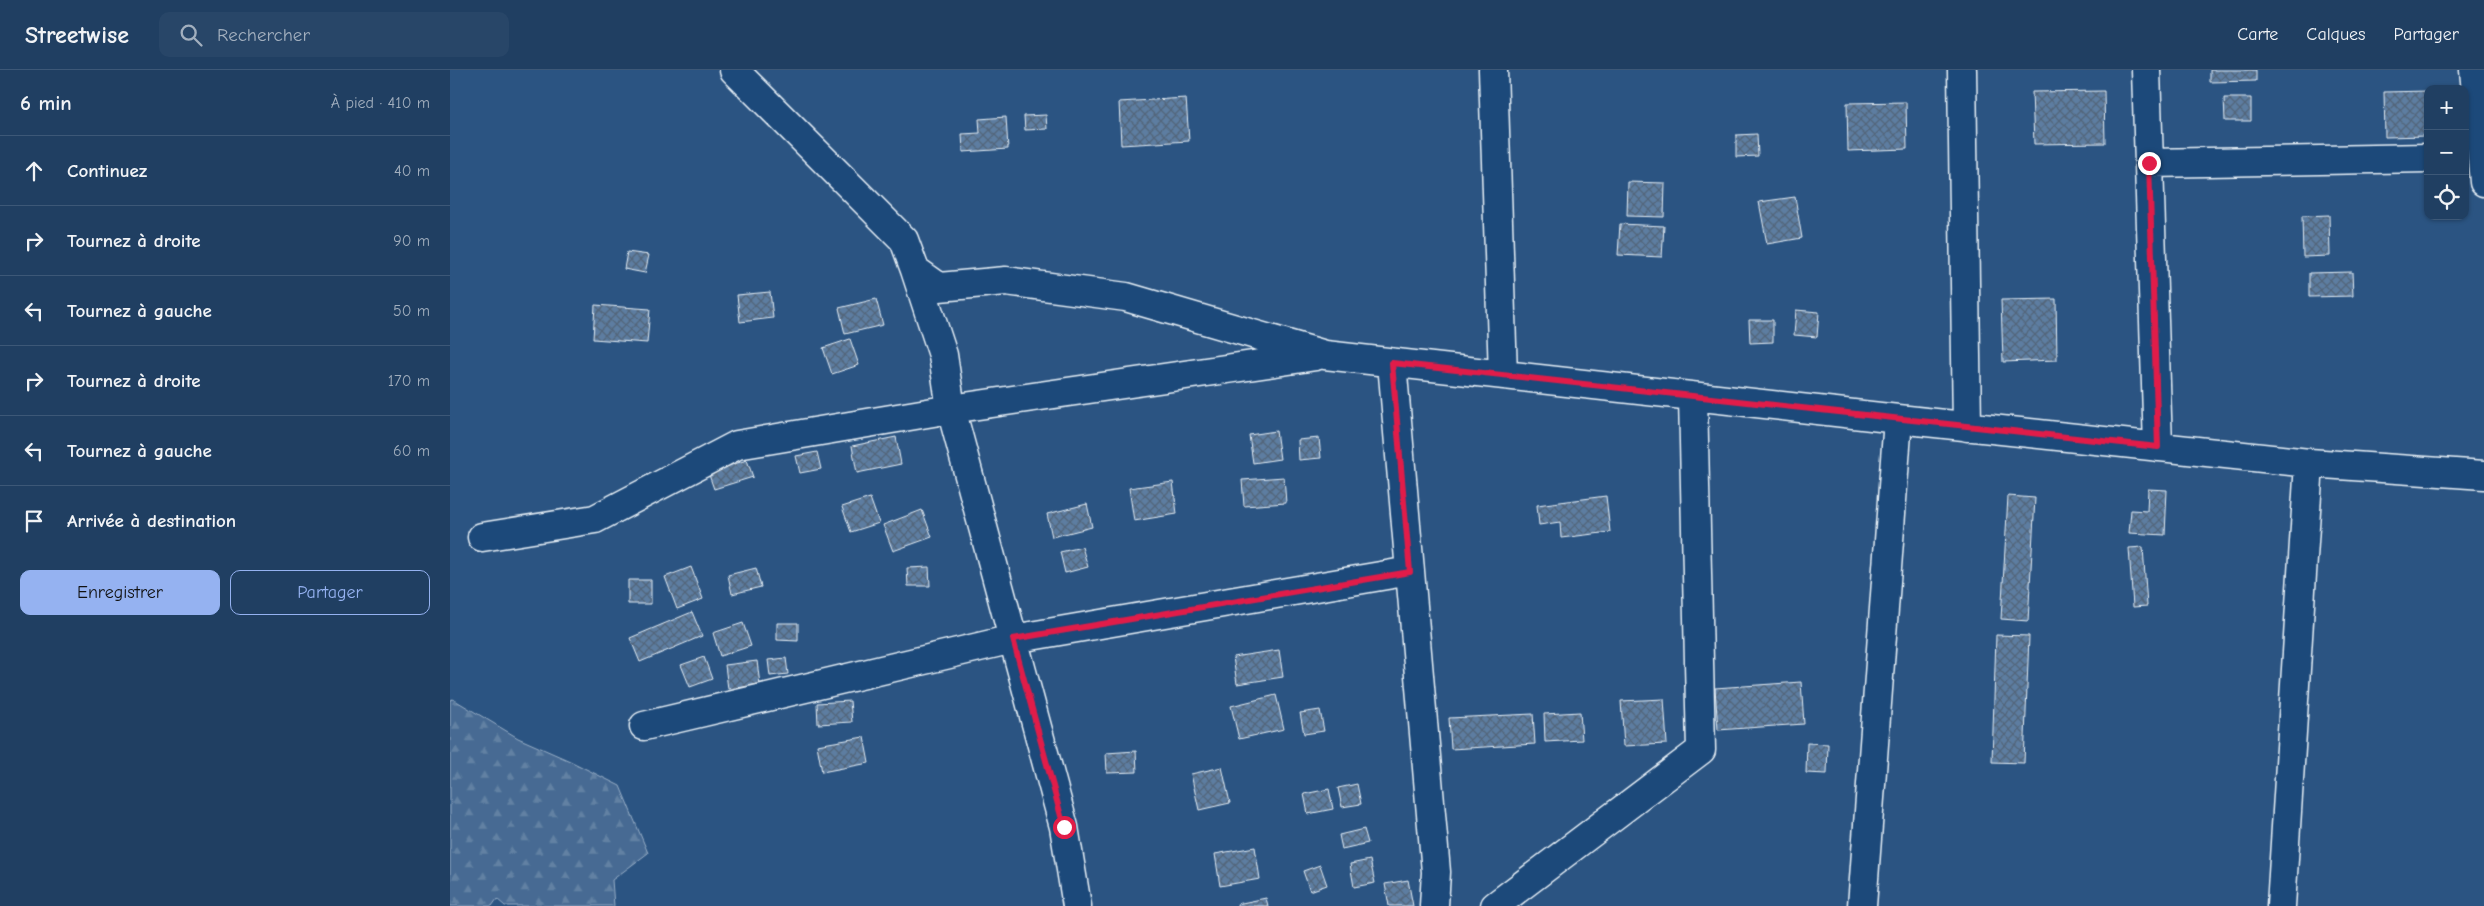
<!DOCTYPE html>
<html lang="fr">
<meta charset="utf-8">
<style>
body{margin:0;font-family:"Comic Neue",sans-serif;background:#284668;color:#f1f3f6}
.controls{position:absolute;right:15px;top:15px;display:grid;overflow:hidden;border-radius:10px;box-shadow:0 1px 4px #0004}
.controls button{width:45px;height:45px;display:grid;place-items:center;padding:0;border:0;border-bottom:1px solid #3d5877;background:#203f62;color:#f1f3f6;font:25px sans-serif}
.stop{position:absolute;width:15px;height:15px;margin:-11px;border:4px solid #e11d48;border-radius:50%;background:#fff}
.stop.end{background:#e11d48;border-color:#fff;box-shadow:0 1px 5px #0008}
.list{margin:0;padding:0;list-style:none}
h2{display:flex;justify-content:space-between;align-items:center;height:65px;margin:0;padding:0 20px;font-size:21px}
h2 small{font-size:16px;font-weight:400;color:#a2afbe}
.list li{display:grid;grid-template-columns:32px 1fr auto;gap:15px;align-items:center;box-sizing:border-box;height:70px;padding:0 20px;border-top:1px solid #3d5877}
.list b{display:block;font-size:19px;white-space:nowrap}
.list em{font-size:16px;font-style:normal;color:#a2afbe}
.actions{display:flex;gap:10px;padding:15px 20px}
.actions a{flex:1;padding:11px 0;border:1px solid #95b2f1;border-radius:10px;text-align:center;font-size:18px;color:#95b2f1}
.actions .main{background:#95b2f1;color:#111}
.icon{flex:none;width:28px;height:28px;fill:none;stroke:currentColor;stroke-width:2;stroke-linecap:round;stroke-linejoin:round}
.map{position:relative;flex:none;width:2034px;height:836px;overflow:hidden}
header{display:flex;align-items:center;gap:30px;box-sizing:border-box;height:70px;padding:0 25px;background:#203f62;border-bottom:1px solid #3d5877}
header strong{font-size:24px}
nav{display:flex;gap:28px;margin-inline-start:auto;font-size:18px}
.search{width:350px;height:45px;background:#284668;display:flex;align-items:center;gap:12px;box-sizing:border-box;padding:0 18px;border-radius:10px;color:#a2afbe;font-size:19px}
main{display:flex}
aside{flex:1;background:#203f62}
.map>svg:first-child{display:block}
.forest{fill:url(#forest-firs);stroke:#98aec6}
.building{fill:url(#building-cross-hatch);stroke:#e8f1f8}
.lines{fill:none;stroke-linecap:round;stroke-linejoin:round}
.street-casing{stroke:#e8f1f8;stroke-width:31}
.street{stroke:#1f4a7a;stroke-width:28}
.route{stroke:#e11d48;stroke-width:6}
</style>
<header>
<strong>Streetwise</strong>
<div class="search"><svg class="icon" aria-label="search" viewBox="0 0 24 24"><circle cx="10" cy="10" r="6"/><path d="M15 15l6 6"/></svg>Rechercher</div>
<nav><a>Carte</a><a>Calques</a><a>Partager</a></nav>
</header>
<main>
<aside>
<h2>6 min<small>À pied · 410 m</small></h2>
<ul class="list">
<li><svg class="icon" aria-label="ahead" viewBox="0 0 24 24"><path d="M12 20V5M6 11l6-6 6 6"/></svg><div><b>Continuez</b></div><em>40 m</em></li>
<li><svg class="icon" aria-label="right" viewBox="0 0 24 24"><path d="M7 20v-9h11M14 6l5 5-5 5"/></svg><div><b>Tournez à droite</b></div><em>90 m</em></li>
<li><svg class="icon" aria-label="left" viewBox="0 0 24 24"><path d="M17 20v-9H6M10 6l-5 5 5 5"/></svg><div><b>Tournez à gauche</b></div><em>50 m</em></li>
<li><svg class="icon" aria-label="right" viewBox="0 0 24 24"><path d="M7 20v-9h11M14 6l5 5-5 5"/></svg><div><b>Tournez à droite</b></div><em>170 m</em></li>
<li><svg class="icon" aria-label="left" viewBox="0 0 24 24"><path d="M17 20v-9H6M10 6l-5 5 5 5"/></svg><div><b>Tournez à gauche</b></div><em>60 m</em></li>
<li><svg class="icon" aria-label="arrive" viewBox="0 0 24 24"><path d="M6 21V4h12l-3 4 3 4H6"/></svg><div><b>Arrivée à destination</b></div></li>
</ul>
<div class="actions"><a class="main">Enregistrer</a><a>Partager</a></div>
</aside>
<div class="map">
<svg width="2034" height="836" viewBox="0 0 2034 836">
<defs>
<pattern id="forest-firs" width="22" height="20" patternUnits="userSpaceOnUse" patternTransform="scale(1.25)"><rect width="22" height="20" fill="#476b93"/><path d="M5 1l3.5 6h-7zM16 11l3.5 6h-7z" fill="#6281a3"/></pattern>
<pattern id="building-cross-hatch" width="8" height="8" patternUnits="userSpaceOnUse" patternTransform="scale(1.25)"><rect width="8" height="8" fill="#5d7da1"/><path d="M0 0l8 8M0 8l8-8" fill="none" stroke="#53657a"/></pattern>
</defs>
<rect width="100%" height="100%" fill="#2b5482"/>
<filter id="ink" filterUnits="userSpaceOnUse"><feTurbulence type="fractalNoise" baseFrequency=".02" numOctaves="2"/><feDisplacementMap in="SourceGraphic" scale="10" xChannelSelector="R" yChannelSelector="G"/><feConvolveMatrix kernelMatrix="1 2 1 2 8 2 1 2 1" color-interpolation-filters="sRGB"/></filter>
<g filter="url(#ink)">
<path class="forest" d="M3,629L68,668L120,691L170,716L198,783L162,810L164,836H55L47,829L42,836H0V630Z"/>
<path class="building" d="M1760,0H1806V11L1760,12Z
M1654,21L1655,73L1584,74L1582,22Z
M1978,21V66L1935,67L1934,22Z
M736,28L739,71L671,75L669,32Z
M1774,28H1801V51H1775Z
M1456,32L1457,79L1398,81L1397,33Z
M596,45L597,59L575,60L574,46Z
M556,47L558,79L513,82L512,64L530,63L529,49Z
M1307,64L1308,86L1286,87V65Z
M1178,112L1215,113L1214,147L1177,146Z
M1345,127L1352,168L1317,174L1309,132Z
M1879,145L1880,186L1853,187L1852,146Z
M1170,154L1214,156L1212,187L1168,185Z
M177,182L199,185L195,203L174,199Z
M1902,202L1903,226L1859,227V203Z
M320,222L323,248L290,252L287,225Z
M426,229L433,255L395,264L389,238Z
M1606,229L1607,290L1553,292L1551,230Z
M145,235L200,239L197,273L143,269Z
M1346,240L1369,242L1367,267L1344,265Z
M1299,250H1323V272L1300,273Z
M400,269L409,295L382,304L373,278Z
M826,361L830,389L803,393L799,365Z
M446,367L451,394L407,403L402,376Z
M869,368L871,388L849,390L848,370Z
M367,382L371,399L350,403L346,386Z
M297,390L303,407L264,419L258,402Z
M834,407L836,433L794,436L792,410Z
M723,412L727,444L684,451L679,418Z
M1698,419L1717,420L1715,465L1679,463L1681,440L1697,441Z
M1156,426L1160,462L1111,468L1110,452L1089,455L1087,435Z
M1558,426L1585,428L1578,551L1551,549Z
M420,428L429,453L401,462L392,437Z
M637,434L642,457L602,467L597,444Z
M472,440L482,467L443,481L433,455Z
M632,477L638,497L615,503L610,482Z
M1693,477L1697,536L1683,537L1679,478Z
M241,497L253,529L227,539L215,507Z
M479,497L480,516H458L457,498Z
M306,498L311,517L282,524L278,505Z
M178,510H201V534H178Z
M242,542L252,566L190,592L180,568Z
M293,553L301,576L270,586L263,563Z
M327,553H348V571L327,570Z
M1546,565L1579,566L1574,693L1542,692Z
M829,580L833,607L787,614L783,587Z
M254,587L262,609L240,617L231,595Z
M336,588L338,604L320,606L318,590Z
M307,591L310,615L278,619L275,595Z
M1351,612L1354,654L1268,660L1265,618Z
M826,625L834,659L789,669L781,636Z
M1214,629L1217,674L1174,676L1171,631Z
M400,631L402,652L368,654L367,633Z
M870,640L874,661L854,664L850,643Z
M1130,642L1132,670L1095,672L1094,644Z
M1083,644L1085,674L1001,679L999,648Z
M414,667L419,693L372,702L367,675Z
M1357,673L1378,674L1377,704L1356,703Z
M686,681L687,702L657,703L656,683Z
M772,697L780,733L749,740L741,704Z
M907,714L911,734L892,737L888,718Z
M879,719L883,739L858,744L854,724Z
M914,759L918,773L892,779L889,765Z
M805,777L810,809L770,816L765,784Z
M920,790L925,813L904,817L900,794Z
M870,795L877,815L860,821L853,801Z
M958,810L963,836H939L935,814Z
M816,828L818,836H787V834Z"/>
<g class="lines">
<g class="street-casing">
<path id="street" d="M284,0L454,170L465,200L489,217L556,211L676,227L875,285L1448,349L1859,393L2034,405
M1043,0L1053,305
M1512,0L1517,357
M1696,0L1708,377
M2024,0L2034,112
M1699,93L1978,88
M465,200L493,285L501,339L614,757L627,836
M942,293L986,802L984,836
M32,467L145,449L287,375L501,339L866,286
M194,656L563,569L960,501
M1045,836L1251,680L1243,327
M1412,836L1448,349
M1831,836L1859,393"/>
</g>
<use href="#street" class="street"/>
</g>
</g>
<g class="lines" filter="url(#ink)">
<path class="route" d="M614,757L563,569L960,502L942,293L1708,377L1699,93"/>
</g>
</svg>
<div class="controls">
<button>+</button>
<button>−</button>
<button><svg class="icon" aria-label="locate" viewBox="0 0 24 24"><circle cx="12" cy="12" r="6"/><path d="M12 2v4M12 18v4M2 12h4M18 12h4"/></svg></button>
</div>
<div class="stop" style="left:614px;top:757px"></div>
<div class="stop end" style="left:1699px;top:93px"></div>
</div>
</main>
